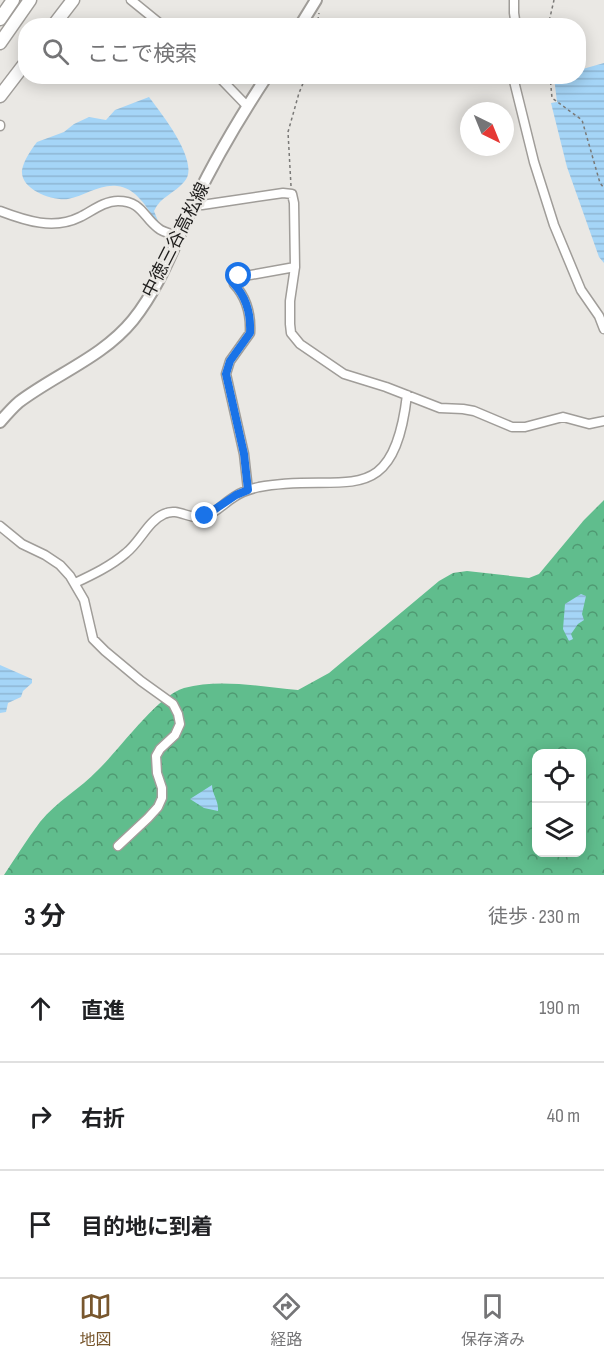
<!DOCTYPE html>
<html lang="ja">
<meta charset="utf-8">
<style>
body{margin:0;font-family:"Sofia Sans Condensed","Noto Sans JP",sans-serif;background:#f2f2f2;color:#202124}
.controls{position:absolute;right:18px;bottom:18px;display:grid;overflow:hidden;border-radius:12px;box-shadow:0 3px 15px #0003}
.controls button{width:54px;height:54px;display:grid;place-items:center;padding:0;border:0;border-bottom:2px solid #e0e0e0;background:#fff;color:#202124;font:30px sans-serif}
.compass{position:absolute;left:460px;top:102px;width:54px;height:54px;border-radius:50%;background:#fff;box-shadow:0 3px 15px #0003;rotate:137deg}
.stop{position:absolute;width:18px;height:18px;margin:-14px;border:4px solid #1a73e8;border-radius:50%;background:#fff}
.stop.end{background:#1a73e8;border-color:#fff;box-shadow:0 2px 6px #0008}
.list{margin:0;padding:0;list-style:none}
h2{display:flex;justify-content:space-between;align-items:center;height:78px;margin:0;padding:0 24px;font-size:26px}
h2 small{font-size:20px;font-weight:400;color:#757577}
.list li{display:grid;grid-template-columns:39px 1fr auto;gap:18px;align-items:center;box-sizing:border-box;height:108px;padding:0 24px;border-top:2px solid #e0e0e0}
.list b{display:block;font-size:22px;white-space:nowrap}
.list em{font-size:20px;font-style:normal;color:#757577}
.icon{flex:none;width:33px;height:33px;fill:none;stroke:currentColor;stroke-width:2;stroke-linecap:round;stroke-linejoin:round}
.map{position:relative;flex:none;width:604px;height:875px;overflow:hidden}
.search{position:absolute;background:#fff;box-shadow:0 3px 15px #0003;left:18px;right:18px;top:18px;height:66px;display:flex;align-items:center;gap:15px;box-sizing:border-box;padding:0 21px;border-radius:24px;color:#757577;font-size:22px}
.sheet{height:402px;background:#fff}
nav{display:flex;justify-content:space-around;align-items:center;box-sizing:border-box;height:84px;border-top:2px solid #e0e0e0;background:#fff;font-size:16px;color:#757577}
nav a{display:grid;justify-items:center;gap:3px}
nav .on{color:#78572e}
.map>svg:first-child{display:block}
.forest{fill:url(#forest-crowns);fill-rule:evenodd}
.water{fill:url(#water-rules)}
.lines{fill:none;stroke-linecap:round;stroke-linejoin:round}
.minor-casing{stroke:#a09d99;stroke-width:11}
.major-casing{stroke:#a09d99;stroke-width:14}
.highway-casing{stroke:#a09d99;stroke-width:15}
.path{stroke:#7a7977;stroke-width:1.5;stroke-dasharray:3 3;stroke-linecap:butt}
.minor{stroke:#fff;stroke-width:8}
.major{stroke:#fff;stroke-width:10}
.highway{stroke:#fff;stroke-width:12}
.route{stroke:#1a73e8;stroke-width:8}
.labels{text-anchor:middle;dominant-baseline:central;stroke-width:5;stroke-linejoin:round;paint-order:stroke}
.street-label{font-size:18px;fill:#1e1d1c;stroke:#eae8e4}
</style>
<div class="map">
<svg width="604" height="875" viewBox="0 0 604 875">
<defs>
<pattern id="forest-crowns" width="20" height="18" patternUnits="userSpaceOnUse" patternTransform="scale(1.5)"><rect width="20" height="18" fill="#60bd8d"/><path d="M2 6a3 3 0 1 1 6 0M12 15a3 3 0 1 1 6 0" fill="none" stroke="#4f9972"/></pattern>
<pattern id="water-rules" width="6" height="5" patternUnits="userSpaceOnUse" patternTransform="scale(1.5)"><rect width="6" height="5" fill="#a5d5f7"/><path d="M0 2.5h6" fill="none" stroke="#8eb6d3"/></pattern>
</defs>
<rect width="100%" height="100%" fill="#eae8e4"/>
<path class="forest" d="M604,500V875H4C16,857 27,839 40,822C57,801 80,789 98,770C119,750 158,695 184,688C220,678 261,687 298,690L329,673L439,581L453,573L467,571L529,578L539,574L584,520ZM536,754H582V852H536Z"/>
<path class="water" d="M604,63V263L599,257L567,167L551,103L557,102L554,77L578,76L579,70Z
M149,97C161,113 202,164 184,182C175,193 160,197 154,211L158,221L156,222C147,207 136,188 117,186C99,184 85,196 68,199C53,201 20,190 22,170C24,160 31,150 37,142L64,132L74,124L89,117L106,120L115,110Z
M581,594L586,596L582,614L584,620L578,624L571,634L573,639L569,641L563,629L565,604Z
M0,665L32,679V683L23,691L21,697L8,703L6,712L0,713Z
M212,785C212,794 219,801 218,811L204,808L190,799Z"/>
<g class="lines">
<g class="minor-casing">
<path id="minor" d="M131,0L163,26
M514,0V13L516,26
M218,76L247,106
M514,76V81L534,162L554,225L581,290L599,316L604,329
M0,125V126
M194,203L202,205L283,193L292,194L294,203L295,267L290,301V324L291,333L300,344L344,374L386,387L440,408L463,409L474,411L512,427H525L563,417L589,424L604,421
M0,211C26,221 54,230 80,217C92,211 104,201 118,201C142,201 143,217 158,228C163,233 173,234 180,236
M248,490L244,454L226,374L230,361L250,333C251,314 247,298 234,284L235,279L239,277L295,267
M0,526L22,544L45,555L60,565L70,576L84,600L93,639L105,651L141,681L173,704L178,714L180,724L175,735L160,749L156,756L157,773L162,788V798L158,807L148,818L118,846
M75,583C92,575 111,566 126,553C140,542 148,521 164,514C178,507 189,520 203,517C215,514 224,503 234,497C241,492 250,489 259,487C343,471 393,515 407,395"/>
</g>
<g class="major-casing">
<path id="major" d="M300,26L316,0
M0,422C6,415 12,408 19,402C56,374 103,357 133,320C161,285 175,243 194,203C215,159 240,117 267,76"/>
</g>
<g class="highway-casing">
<path id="highway" d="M0,19L13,0
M53,26L73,0
M0,43L30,0
M0,96L26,62"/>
</g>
<path class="path" d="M317,26L319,13
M548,26L554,0
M550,76L552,98L582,120L600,183L604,188
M291,186L288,132L299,93L306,76"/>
<use href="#minor" class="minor"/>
<use href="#major" class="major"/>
<use href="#highway" class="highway"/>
</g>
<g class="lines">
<path class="route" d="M205,516L236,495L248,490L244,454L226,374L230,361L250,333C251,314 247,298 234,284L235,279L239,276"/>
</g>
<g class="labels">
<g class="street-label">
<text transform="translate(176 240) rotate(-63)">中徳三谷高松線</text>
</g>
</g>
</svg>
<div class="controls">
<button><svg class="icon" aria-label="locate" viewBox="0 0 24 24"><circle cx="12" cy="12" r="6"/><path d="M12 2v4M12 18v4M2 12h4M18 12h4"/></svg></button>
<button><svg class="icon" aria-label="layers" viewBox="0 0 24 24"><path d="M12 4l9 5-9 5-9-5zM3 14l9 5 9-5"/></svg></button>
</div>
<svg class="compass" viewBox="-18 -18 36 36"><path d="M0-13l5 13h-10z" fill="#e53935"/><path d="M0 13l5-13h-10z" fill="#757577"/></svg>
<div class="stop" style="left:239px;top:276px"></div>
<div class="stop end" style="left:205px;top:516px"></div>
<div class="search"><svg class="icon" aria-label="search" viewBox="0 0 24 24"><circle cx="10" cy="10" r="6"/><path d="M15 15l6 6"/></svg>ここで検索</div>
</div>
<section class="sheet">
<h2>3 分<small>徒歩 · 230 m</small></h2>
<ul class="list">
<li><svg class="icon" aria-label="ahead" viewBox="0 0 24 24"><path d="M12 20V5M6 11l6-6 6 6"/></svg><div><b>直進</b></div><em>190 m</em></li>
<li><svg class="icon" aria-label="right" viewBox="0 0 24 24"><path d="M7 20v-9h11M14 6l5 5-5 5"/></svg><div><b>右折</b></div><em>40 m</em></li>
<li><svg class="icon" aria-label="arrive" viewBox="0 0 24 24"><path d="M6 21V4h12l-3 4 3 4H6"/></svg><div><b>目的地に到着</b></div></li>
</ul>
</section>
<nav>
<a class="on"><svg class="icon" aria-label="map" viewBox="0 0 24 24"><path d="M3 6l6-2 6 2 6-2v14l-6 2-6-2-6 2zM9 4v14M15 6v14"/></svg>地図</a>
<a><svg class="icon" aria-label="directions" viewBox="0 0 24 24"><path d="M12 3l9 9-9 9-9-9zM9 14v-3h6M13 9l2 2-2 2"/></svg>経路</a>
<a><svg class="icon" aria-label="saved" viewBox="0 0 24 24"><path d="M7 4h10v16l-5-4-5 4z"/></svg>保存済み</a>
</nav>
